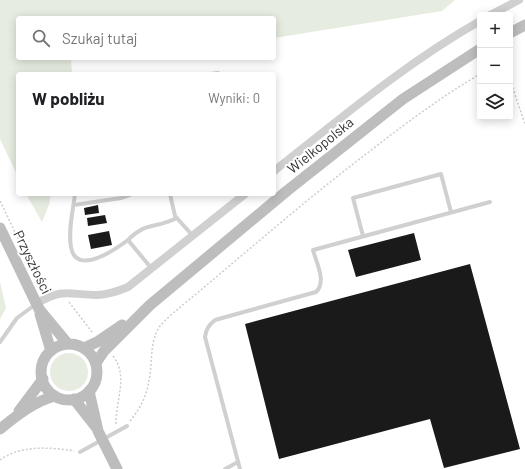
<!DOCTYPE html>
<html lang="pl">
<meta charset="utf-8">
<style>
body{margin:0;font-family:Barlow,sans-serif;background:#f6f6f6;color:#202124}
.controls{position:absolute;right:12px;top:12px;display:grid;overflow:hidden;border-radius:4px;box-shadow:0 2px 10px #0003}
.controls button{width:36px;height:36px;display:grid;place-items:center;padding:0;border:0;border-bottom:1px solid #e0e0e0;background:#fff;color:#202124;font:20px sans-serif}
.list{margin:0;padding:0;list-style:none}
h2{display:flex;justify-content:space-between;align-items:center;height:52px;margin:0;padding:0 16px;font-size:17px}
h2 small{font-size:13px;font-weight:400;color:#757577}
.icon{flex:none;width:22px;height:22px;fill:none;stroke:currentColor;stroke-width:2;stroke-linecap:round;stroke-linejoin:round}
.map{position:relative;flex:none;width:525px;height:469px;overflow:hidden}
.search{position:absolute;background:#fff;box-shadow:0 2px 10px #0003;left:16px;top:16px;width:260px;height:44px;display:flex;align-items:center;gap:10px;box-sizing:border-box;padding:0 14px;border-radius:4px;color:#757577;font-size:15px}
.panel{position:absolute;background:#fff;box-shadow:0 2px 10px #0003;left:16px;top:72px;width:260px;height:124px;border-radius:4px}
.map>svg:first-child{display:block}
.green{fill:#e6ecdf}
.building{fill:#1a1a1a}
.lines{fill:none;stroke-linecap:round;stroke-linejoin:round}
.path{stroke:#cdcdcd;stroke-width:1.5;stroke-dasharray:2 2;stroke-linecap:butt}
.lane{stroke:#d0d0d0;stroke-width:4}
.street{stroke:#d0d0d0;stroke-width:8}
.secondary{stroke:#bdbdbd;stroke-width:11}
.labels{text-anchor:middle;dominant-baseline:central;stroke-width:4;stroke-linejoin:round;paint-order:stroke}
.street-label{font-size:14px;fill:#333;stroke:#fff}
</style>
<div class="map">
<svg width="525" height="469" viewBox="0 0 525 469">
<rect width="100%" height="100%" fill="#fff"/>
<path class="green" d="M0,0H455L442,11L274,38V18H18V58H71L72,74H18V177L0,139Z
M26,194H51L49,205L42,222Z
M0,282L6,308L0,319Z
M50 372a19 19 0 1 1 38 0a19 19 0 1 1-38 0Z"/>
<path class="building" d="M98,205L99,213L85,215L84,208Z
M105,215L107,223L88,226L87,218Z
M109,231L112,245L91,249L88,235Z
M414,233L421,260L356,277L348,250Z
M470,264L520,449L444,468L430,419L279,459L245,324Z"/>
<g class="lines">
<path class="path" d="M510,80L525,124
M0,201L41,286L45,289
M69,302L92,332
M113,356C129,376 115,402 116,426
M130,421C140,409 147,395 149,380C153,362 149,342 160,326C165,320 172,314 178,309C242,256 304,201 370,151C406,123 441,97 480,74
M0,460C20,445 50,447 74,451"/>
<path class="lane" d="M211,74L218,73
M75,194C73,211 68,230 71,247C76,277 116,249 128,240L152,269
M170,194L175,216L193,236
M74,205L121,198L132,194
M363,236L353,198L441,174L451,212
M128,240C147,221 155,229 177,218
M0,342L17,318L36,304
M80,452L127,426
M225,469L238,462
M240,469L205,337C206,329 209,325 215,320L316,292C327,282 316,262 313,250L490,202"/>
<path class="street" d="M490,15L519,0
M274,171C341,118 406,63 480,21
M36,304C64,287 69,295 97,295C108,295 118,291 128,287L245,194"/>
<path class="secondary" d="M510,33L525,25
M0,228L39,309L68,344
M40,314L51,351
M41 372a28 28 0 1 1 56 0a28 28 0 1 1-56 0Z
M84,348L97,342L122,325
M96,363L104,351L150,305L288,190L403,99L480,49
M89,391L98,431L117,469
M74,399L96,427
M19,411L43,379
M0,429C16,416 35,401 55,396"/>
</g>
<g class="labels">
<g class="street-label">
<text transform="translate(320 145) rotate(-39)">Wielkopolska</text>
<text transform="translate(33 262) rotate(64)">Przyszłości</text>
</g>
</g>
</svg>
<div class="controls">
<button>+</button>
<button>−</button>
<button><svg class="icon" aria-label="layers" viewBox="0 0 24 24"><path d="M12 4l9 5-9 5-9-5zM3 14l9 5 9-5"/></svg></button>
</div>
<div class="search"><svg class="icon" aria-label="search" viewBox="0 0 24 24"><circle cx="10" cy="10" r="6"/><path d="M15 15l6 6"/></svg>Szukaj tutaj</div>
<section class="panel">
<h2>W pobliżu<small>Wyniki: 0</small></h2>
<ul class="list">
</ul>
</section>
</div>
